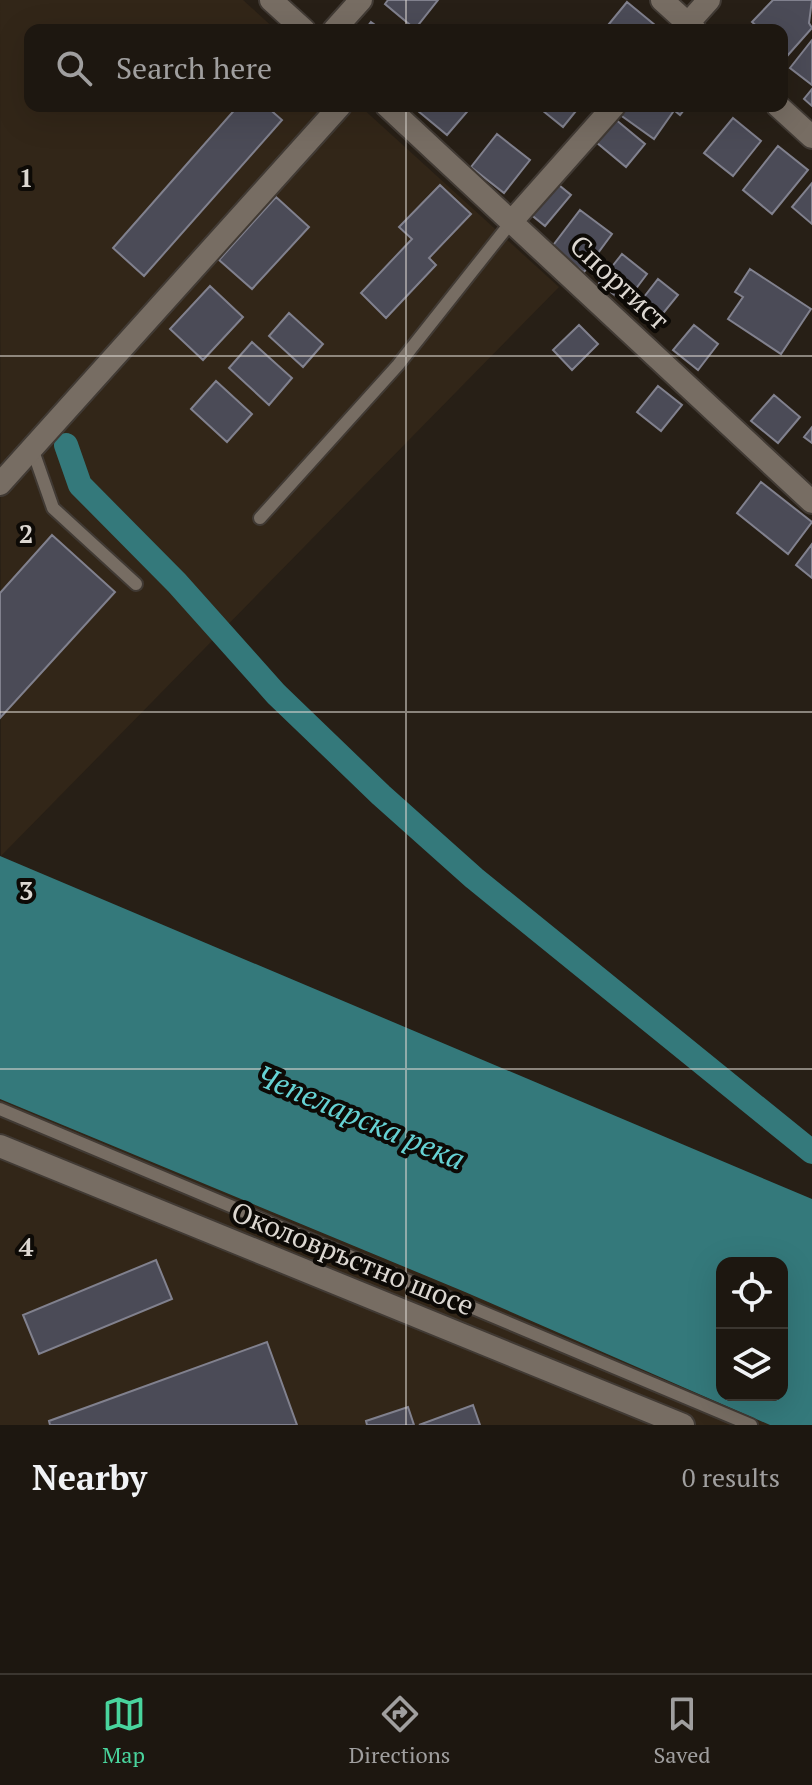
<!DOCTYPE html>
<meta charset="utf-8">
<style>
body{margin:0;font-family:"PT Serif",serif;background:#2a241e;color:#f1f3f6}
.controls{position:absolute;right:24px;bottom:24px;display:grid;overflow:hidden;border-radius:16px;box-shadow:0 8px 32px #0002}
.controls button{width:72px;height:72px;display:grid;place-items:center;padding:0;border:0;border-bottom:2px solid #3b3630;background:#1d1710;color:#f1f3f6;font:40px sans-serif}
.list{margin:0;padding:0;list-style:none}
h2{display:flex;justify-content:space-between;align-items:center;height:104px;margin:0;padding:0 32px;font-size:34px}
h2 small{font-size:26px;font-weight:400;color:#a09f9f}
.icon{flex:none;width:44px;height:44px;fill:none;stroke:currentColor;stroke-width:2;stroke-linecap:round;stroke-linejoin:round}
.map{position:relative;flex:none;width:812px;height:1425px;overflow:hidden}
.search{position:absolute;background:#1d1710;box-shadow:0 8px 32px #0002;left:24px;right:24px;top:24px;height:88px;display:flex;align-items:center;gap:20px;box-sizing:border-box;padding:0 28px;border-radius:16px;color:#a09f9f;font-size:30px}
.sheet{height:248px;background:#1d1710}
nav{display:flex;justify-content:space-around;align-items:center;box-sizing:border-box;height:112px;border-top:2px solid #3b3630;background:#1d1710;font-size:22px;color:#a09f9f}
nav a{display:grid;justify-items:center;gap:4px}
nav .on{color:#49d49d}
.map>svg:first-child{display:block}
.built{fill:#322618}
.water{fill:#34797b;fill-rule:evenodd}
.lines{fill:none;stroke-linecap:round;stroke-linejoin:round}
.canal{stroke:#34797b;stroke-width:24}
.building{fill:#4b4b57;stroke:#81818e;stroke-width:2}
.service-casing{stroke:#413a34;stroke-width:16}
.minor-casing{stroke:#413a34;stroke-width:26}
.service{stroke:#776d63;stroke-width:12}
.minor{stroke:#776d63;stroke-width:22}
.grid{fill:none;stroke:#dcd7d1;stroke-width:2;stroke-opacity:0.55}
.labels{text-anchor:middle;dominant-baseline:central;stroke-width:8;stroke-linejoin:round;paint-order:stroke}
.street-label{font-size:28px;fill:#dcd7d1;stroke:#0d0a06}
.water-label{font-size:30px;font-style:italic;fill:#66d2d4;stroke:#0d0a06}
.grid-label{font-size:26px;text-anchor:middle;font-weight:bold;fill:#dcd7d1;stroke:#0d0a06;stroke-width:8;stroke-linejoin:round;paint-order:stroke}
</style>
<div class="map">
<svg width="812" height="1425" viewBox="0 0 812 1425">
<rect width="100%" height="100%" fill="#271f16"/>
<path class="built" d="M0,0H243L276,30H30V106H360L559,287L1,856Z
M0,1099L465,1292L770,1425H0Z"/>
<path class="water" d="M0,856L812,1199V1425H770L465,1292L0,1099ZM722,1263H782V1395H722Z"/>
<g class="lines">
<path class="canal" d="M66,445L80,485L177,583L276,694L381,795L474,878L812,1152"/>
</g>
<path class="building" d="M388,0H438L415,29L385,4Z
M773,0H812L809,23L812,28L788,55L782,50V30H761L752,22Z
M627,2L661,30H604Z
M371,22L382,30H365Z
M812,40V85L790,68Z
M812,89V106L804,99Z
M238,106H266L282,120L144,276L113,248Z
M412,106H472L447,135Z
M537,106H580L563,127Z
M625,106H664L673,112L654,139L619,114Z
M669,106H687L680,115Z
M733,118L761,141L733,176L704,153Z
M615,119L645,144L626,167L596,142Z
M497,134L530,160L504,193L471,167Z
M778,146L808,170L772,214L743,190Z
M554,181L571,195L545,226L529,213Z
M812,183V224L792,207Z
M440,185L471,214L429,258L436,265L386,318L361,293L412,239L399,227Z
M276,197L309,227L252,289L219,260Z
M580,210L612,234L584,272L551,248Z
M622,254L647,274L625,303L599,283Z
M750,269L811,309L781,354L728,319L743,297L735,292Z
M658,279L678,295L656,322L637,306Z
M210,286L243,317L203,360L170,329Z
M289,313L323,344L303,367L269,336Z
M579,325L598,344L572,370L553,350Z
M694,325L718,344L698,370L673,350Z
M252,342L292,378L269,405L229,368Z
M216,381L252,414L227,442L191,409Z
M658,386L682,405L661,431L637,412Z
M774,395L800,417L778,443L751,421Z
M812,427V443L804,437Z
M761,482L812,522L788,554L737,513Z
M52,535L115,592L0,718V593Z
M812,544V578L796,565Z
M156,1260L172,1299L39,1354L23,1315Z
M267,1342L297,1425H50L49,1421Z
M473,1405L480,1425H419Z
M408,1407L414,1425H367L366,1421Z"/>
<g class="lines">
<g class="service-casing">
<path id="service" d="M32,448L53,508L136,584
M260,518L398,365L512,221
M0,1109L751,1425"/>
</g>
<g class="minor-casing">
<path id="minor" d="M271,0L304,30
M662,0L695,30
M334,30L361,0
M682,30L709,0
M387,106L812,502
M778,106L812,137
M512,221L614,106
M0,484L340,106
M0,1146L683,1425"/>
</g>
<use href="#service" class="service"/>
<use href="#minor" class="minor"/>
</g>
<path class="grid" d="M406,0V30M406,106V1425M0,356H812M0,712H812M0,1069H812"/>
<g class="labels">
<g class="street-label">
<text transform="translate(620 282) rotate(43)">Спортист</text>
<text transform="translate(353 1258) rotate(22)">Околовръстно шосе</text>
</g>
<g class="water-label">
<text transform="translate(361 1117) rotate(23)">Чепеларска река</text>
</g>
</g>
<g class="grid-label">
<text x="26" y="187">1</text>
<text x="26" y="543">2</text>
<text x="26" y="900">3</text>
<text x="26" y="1256">4</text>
</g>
</svg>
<div class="controls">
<button><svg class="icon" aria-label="locate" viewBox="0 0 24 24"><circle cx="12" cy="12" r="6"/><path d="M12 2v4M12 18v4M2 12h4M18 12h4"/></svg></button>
<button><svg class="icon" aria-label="layers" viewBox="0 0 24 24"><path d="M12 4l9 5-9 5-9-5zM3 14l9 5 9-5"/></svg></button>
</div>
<div class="search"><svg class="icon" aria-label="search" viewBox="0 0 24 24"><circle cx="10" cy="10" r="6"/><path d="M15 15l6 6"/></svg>Search here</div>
</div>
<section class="sheet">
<h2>Nearby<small>0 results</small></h2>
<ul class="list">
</ul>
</section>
<nav>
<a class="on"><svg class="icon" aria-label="map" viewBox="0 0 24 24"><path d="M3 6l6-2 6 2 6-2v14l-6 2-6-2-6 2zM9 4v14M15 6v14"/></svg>Map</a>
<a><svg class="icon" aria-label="directions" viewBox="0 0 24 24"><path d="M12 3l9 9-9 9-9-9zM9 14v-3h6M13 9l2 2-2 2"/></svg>Directions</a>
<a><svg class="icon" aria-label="saved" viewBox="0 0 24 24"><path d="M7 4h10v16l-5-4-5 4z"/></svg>Saved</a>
</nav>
